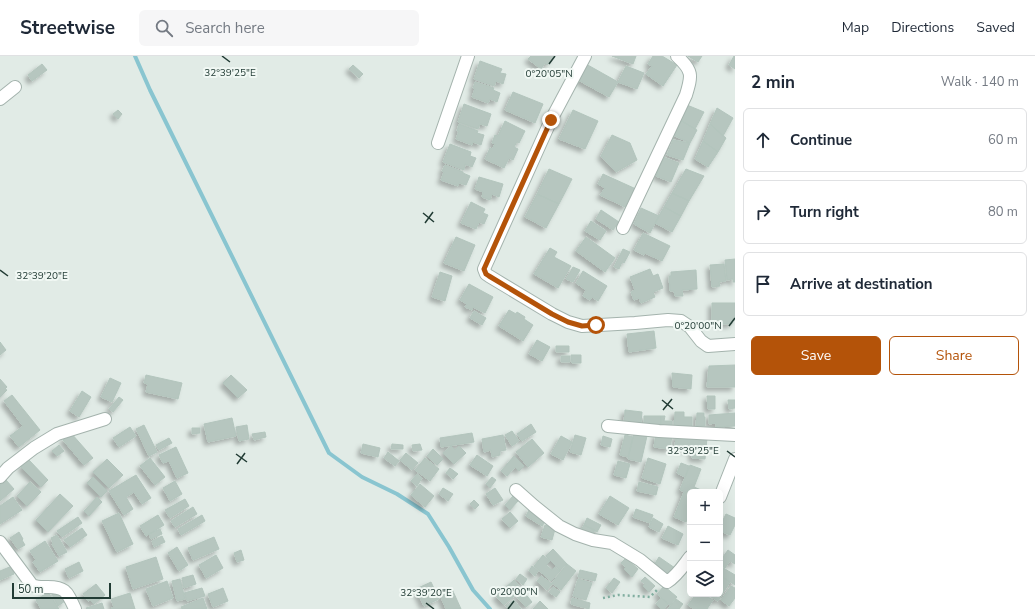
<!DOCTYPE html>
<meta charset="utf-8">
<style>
body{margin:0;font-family:"Nunito Sans",sans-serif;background:#f6f6f7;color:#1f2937}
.controls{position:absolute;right:12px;bottom:12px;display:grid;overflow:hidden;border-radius:6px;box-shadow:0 4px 16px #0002}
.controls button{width:36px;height:36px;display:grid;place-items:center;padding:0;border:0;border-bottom:1px solid #e0e1e3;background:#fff;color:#1f2937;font:20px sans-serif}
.scale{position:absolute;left:12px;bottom:10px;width:99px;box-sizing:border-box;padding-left:4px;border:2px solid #213b34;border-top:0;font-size:11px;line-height:14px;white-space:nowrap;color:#213b34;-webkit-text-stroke:3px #f1f8f4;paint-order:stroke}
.stop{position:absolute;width:12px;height:12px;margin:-9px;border:3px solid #b45309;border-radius:50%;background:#fff}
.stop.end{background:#b45309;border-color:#fff;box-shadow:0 1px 4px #0008}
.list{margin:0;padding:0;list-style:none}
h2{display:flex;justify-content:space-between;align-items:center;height:52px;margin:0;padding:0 16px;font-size:17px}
h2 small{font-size:13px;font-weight:400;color:#747a83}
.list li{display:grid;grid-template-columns:26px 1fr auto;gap:12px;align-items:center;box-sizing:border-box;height:64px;margin:0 8px 8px;padding:0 8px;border:1px solid #e0e1e3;border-radius:6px}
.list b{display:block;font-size:15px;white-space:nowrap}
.list em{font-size:13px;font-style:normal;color:#747a83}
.actions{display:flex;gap:8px;padding:12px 16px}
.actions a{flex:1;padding:9px 0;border:1px solid #b45309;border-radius:6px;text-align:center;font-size:14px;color:#b45309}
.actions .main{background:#b45309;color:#fff}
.icon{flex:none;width:22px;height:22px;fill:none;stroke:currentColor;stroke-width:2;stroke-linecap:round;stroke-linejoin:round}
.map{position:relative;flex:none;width:735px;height:553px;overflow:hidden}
header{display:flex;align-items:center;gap:24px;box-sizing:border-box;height:56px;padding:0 20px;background:#fff;border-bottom:1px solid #e0e1e3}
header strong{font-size:19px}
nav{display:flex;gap:22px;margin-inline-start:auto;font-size:14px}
.search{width:280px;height:36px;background:#f6f6f7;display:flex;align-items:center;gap:10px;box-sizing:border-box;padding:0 14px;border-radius:6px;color:#747a83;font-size:15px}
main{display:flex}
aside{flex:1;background:#fff}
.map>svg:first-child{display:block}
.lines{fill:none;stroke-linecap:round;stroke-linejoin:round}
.stream{stroke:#89c5d0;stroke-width:4}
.building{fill:#b6c6bf;stroke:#b3c5bd;filter:url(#shadow)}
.street-casing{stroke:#a4b3ad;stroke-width:14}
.path{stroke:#81aea0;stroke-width:2.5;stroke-dasharray:2 3;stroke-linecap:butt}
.street{stroke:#fff;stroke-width:12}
.route{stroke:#b45309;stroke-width:5}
.ticks{fill:none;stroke:#213b34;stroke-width:1.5}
.ticks-label{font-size:10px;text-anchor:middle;fill:#213b34;stroke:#f1f8f4;stroke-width:4;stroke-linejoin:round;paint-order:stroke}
</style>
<header>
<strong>Streetwise</strong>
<div class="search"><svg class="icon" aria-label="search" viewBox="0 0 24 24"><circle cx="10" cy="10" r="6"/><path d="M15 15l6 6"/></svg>Search here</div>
<nav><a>Map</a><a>Directions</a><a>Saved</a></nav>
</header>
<main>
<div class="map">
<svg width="735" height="553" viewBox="0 0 735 553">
<defs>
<filter id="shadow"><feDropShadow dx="-3.5" dy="3.5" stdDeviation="2" flood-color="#0004"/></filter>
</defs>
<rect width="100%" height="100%" fill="#e1ebe6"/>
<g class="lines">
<path class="stream" d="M135,0L150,34L329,397L362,421L397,438L428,458L449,491L473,534L490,553"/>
</g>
<path class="building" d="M531,0H554L547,9L545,7L541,13L528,3Z
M612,0H636L633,8Z
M653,0H662L677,9L663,30L646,18L652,10L648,8Z
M688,0H702L698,6Z
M734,0H735V13L729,9Z
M480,5L502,13L500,17L506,18L503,28L496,25L494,30L474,23Z
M42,8L47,14L32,25L28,19Z
M586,8L618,26L609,41L578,24Z
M353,9L363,18L359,22L349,13Z
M626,10L644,17L637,33L618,26Z
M475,26L494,32L493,34L500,37L497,46L490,43L488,47L472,41L475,33L473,32Z
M513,36L543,48L535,67L505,54Z
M464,48L491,58L487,70L480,68L478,73L458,66Z
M687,49L704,56L695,73L680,64Z
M717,52L733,62L723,80L710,68Z
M118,54L122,58L118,63L113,58Z
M573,54L598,65L585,93L559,83Z
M680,64L697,74L690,87L673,79Z
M505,65L525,75L519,87L517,86L514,91L518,93L513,104L509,102L504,112L485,103L490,92L492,93L495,88L492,87L495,79L498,80Z
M459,68L478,75L477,77L484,79L481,89L473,86L472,89L456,83L459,75H457Z
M710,68L726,82L718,96L703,85Z
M612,79L630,87L637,104L616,116L601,100Z
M673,84L690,87L683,104L667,99Z
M703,85L718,96L708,111L695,103Z
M450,88L471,96L470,100L476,102L472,111L465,108L464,114L443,106Z
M663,101L679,107L671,126L656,120Z
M445,109L463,116V117L470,120L466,129L459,127L458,130L441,124L444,116L442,115Z
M549,113L572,123L559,148L537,138Z
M686,113L704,120L689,145L672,137Z
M603,118L636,133L625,151L600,139L605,132L598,128Z
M479,121L503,128L499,141L492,138L490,144L482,141L483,136L475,133Z
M672,137L689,145L681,160L664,151Z
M537,138L559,148L546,172L525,161Z
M471,146L485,153L483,157L488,159L484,168L479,166L476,173L461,167Z
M664,151L681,160L672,176L655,167Z
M641,152L659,160L650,177L634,168Z
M601,154L619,166L613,174L596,163Z
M591,165L606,175L600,184L585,175Z
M643,177L670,190L662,205L645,197L644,199L634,194Z
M456,181L475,189L464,215L444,207Z
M586,181L615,202L605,216L576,195Z
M550,192L557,196L554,201L571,210L558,232L534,218Z
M623,193L630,196L624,207L622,206L619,213L614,211Z
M735,203V226H733V223L727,224L725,204Z
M724,208L726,225L719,226L720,230L712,231L710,209Z
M573,211L580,214L573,226L566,223Z
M650,213L653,220L658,218L663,232L653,236L655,241L641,247L639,242L634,244L631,236L635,234L630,221Z
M696,214L697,233L682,234L683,240H675L674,235H670L669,220H671V216Z
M583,215L607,230L598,245L592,241L590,244L583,240L586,234L576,227Z
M440,216L452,220L445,245L432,241Z
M469,228L493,241L485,257L473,251L472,254L465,251L467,248L460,244Z
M712,247H735V264L732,265V268H721V265H712Z
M509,254L516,258L517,256L525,261L524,263L533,269L523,285L499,270Z
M474,255L486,262L482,269L470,262Z
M654,275L656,292L629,296L627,278Z
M537,284L550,291L542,305L529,298Z
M0,286L6,294L0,299Z
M556,290H569V296H556Z
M571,299H581V307H572Z
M561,300H570V306H561Z
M735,309V331H707L709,310Z
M672,317L692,319L691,333L673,331Z
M146,319L182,327L178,343L146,336L148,328L144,327Z
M231,319L247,334L238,342L223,327Z
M110,322L121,327L112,346L101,341Z
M0,323L7,331L5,333L7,334L0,341Z
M82,335L91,341L79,361L70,355Z
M12,339L40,374L19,391L10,380L23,370L4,345Z
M707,340H715V353H708Z
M119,341L123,344L113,356L109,353Z
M728,344H735V352L729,353Z
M625,354L642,356L641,368L624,367Z
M675,356H684V361H692V371H674Z
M697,357H704V361H705V370H696Z
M735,357V370L716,371V367L709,368V359Z
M644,360H661V372H644Z
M661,360H665L664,365H672V372L661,371Z
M232,362L236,380L208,386L204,368Z
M531,368L536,376L522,385L517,378Z
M144,369L157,396L149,400L136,373Z
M247,369L249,383L239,385L236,371Z
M130,371L136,380L119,391L113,382Z
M192,372H200V377L192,378Z
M512,375L519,385L512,390L505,379Z
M265,376L266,381L254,384L252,378Z
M71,377L93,402L84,409L63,384Z
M472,377L474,386L441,391L440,382Z
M634,377L647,380L641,406L628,403Z
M656,378L672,380L670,393L654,391Z
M503,379L506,394L500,395V399L492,401L491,394L484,396L482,383Z
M575,379L586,382L581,399L570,396Z
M625,379L633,381L628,401L620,399Z
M676,379L707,382L705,403L692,402L693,394L675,392Z
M561,380L572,386L563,404L551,398Z
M603,380L612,383L610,391L601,389Z
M169,382L172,387L159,394L156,389Z
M532,383L544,397L528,411L516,396Z
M363,388L380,392L378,401L361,397Z
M392,388L403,389V393H391Z
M420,388L422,394L413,395L412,389Z
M59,389L64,395L57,400L52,395Z
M451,390L455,394L459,390L466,397L454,408L443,397Z
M176,391L188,417L177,422L169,405L163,407L159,399Z
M433,393L443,403L437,409L427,400Z
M388,396L399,405L395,410L384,402Z
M406,397L418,407L412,414L400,404Z
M477,399L493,410L487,420L470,409Z
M514,400L524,410L519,415L515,411L507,420L501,415Z
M150,402L165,421L155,429L140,410Z
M425,402L439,413L430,425L415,414Z
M648,402L666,408L660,428L642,422Z
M107,403L123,419L109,432L93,416Z
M29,404L48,424L41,431L21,411Z
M618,405L630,408L626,422L614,419Z
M681,407L689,410L685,421L677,417Z
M690,409L701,413L694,431L706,436H690V438L680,434Z
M450,412L458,418L453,423L446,417Z
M417,418L422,422L417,430L411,425Z
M136,419L151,442L142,448L134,436L126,441L133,453L124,459L109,435Z
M93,421L107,435L101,441L87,427Z
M492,421L496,424L490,432L486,428Z
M6,424L14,433L0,445V429Z
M175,425L182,438L170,445L163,432Z
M30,426L41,436L27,450L17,440Z
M639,426L658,431L656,439L637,435Z
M420,428L434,440L425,451L411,439Z
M443,432L453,438L448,445L439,438Z
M495,432L503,444L493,449L486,438Z
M684,436L690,439V457L686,466L674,461Z
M60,438L73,450L48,476L36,464Z
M513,440L518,445L510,454L505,449Z
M610,440L629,452L618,469L599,458Z
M13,441L22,454L0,468V450Z
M97,441L102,446L89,460L84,455Z
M185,443L189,450L170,462L165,454Z
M474,444L479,449L475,453L470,448Z
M193,451L197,458L175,471L171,465Z
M530,452L547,463L542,470L526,460Z
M636,453L653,459L650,467L633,461Z
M510,456L518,465L510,472L502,463Z
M119,457L133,488L117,496L102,465Z
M726,458L735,462V469L730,479L720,475V470Z
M158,459L164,469L146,480L140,470Z
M202,459L205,465L181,479L178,473Z
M78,461L82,467L62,481L57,475Z
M587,462L601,469L597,476L584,469Z
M653,462L663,468L659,476L649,471Z
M545,469L555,473L552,484L541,481Z
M584,469L595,474L592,479L581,474Z
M668,470L683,478L678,489L662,482Z
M82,472L87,479L70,491L64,484Z
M160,473L162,478L151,483L149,478Z
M19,476L23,483L22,484L25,489L18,493L10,482Z
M57,479L67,496L59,500L52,488L53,487L51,482Z
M162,480L165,486L154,491L152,485Z
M214,481L219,493L193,504L188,492Z
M45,485L58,505L40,516L33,506L36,504L30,495Z
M177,491L188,509L179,515L168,497Z
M553,493L567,508L560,514L546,500Z
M241,494L244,504L237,506L234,497Z
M728,494L735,499V508L730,505L725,512L720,508V505Z
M216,499L223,512L206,522L199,509Z
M543,499L550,505L546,509L552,514L555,511L560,515L551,525L534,510Z
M156,501L163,523L133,533L126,511Z
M659,501L675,512L670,520L654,509Z
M626,502L638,513L632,521L624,513L626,511L621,507Z
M79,506L83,515L69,522L65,513Z
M567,508L576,515L561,534L552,527Z
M12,510L14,518L0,524V515Z
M532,510L538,515L535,520L529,515Z
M720,510L735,519V529L720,519Z
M580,514L597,518L595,525L578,521Z
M520,518L527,523L523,529L516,523Z
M193,519L196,528L184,532L182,522Z
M541,520L552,528L547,534L537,525Z
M720,520L730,526L718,545L706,538H720Z
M645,521L655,530L649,536L643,530L645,528L641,525Z
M614,522L620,526L612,537L606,532Z
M180,523L185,543L177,545L172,525Z
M578,523L592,527L586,544L573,540Z
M514,524L522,533L504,549L496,540Z
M167,525L173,542L153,550L146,533Z
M431,526L439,543L424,550L416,533Z
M96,528L105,539L94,548L90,544L88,545L83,538Z
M664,530L677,541L670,549L657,538Z
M731,530L735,532V542L729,550L721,544Z
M553,531L560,536L556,541L549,536Z
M202,532L205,540L187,545L184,537Z
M223,532L228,545L213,551L208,538Z
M452,533L461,553H446L440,539Z
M58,534L65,545L58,550L52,538Z
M523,535L532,546L526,551L517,541Z
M48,536L59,553H41L36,544Z
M130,537L135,553H112L111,552L114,551L111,543Z
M696,538H703L713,544L707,553H694L688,549Z
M203,542L207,553H182L181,551Z
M572,542L590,547L589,553L571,548Z
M661,542L668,548L664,553H661L656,548Z
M676,543L683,548L679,553H668Z
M514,544L521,553H508L506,550Z
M540,545L548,553H533Z
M102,547L104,553H87L86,552Z"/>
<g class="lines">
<g class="street-casing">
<path id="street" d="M585,0L551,64L484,213L486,218L489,220L552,258L568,266L582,270L635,267L668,264L681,265L690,271L701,285L708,290L735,288
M0,43L15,31
M438,87L468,0
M623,172L686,39C692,19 693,15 677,0
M608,370L659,375L735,379
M0,421L8,412L34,392L57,378L105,363
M516,434L534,450L559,470L575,478L593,484L612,487L640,504L667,526C677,520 683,510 690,501
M720,441L735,403
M0,486L32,529C36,531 40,531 44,531C65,530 67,535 75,553"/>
</g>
<path class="path" d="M603,542L618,539L650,541L658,533"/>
<use href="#street" class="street"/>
</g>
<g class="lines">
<path class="route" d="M551,64L484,213L486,218L489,220L552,258L568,266L582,270L596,269"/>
</g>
<path class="ticks" d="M222,0L230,6M549,8L555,0M423,157L434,166M425,167L433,156M0,214L8,220M729,270L735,262M662,344L673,353M663,354L672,343M727,395L735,401M236,398L247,406M237,408L245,397M426,547L434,553M508,553L514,545"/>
<g class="ticks-label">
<text x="230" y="20">32°39'25"E</text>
<text x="549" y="21">0°20'05"N</text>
<text x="42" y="223">32°39'20"E</text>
<text x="698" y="273">0°20'00"N</text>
<text x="693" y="398">32°39'25"E</text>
<text x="514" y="539">0°20'00"N</text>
<text x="426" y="540">32°39'20"E</text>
</g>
</svg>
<div class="controls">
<button>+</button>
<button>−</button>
<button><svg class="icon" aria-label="layers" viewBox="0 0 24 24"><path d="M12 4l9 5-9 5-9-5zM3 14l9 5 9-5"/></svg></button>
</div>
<div class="scale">50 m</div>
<div class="stop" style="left:596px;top:269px"></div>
<div class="stop end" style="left:551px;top:64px"></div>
</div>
<aside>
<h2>2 min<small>Walk · 140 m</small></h2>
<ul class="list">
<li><svg class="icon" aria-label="ahead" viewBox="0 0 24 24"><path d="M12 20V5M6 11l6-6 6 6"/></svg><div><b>Continue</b></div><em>60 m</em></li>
<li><svg class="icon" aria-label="right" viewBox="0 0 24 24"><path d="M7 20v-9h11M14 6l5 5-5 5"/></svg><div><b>Turn right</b></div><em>80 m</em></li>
<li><svg class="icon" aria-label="arrive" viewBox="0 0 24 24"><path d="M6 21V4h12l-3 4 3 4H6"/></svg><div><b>Arrive at destination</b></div></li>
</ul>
<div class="actions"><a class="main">Save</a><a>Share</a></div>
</aside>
</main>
